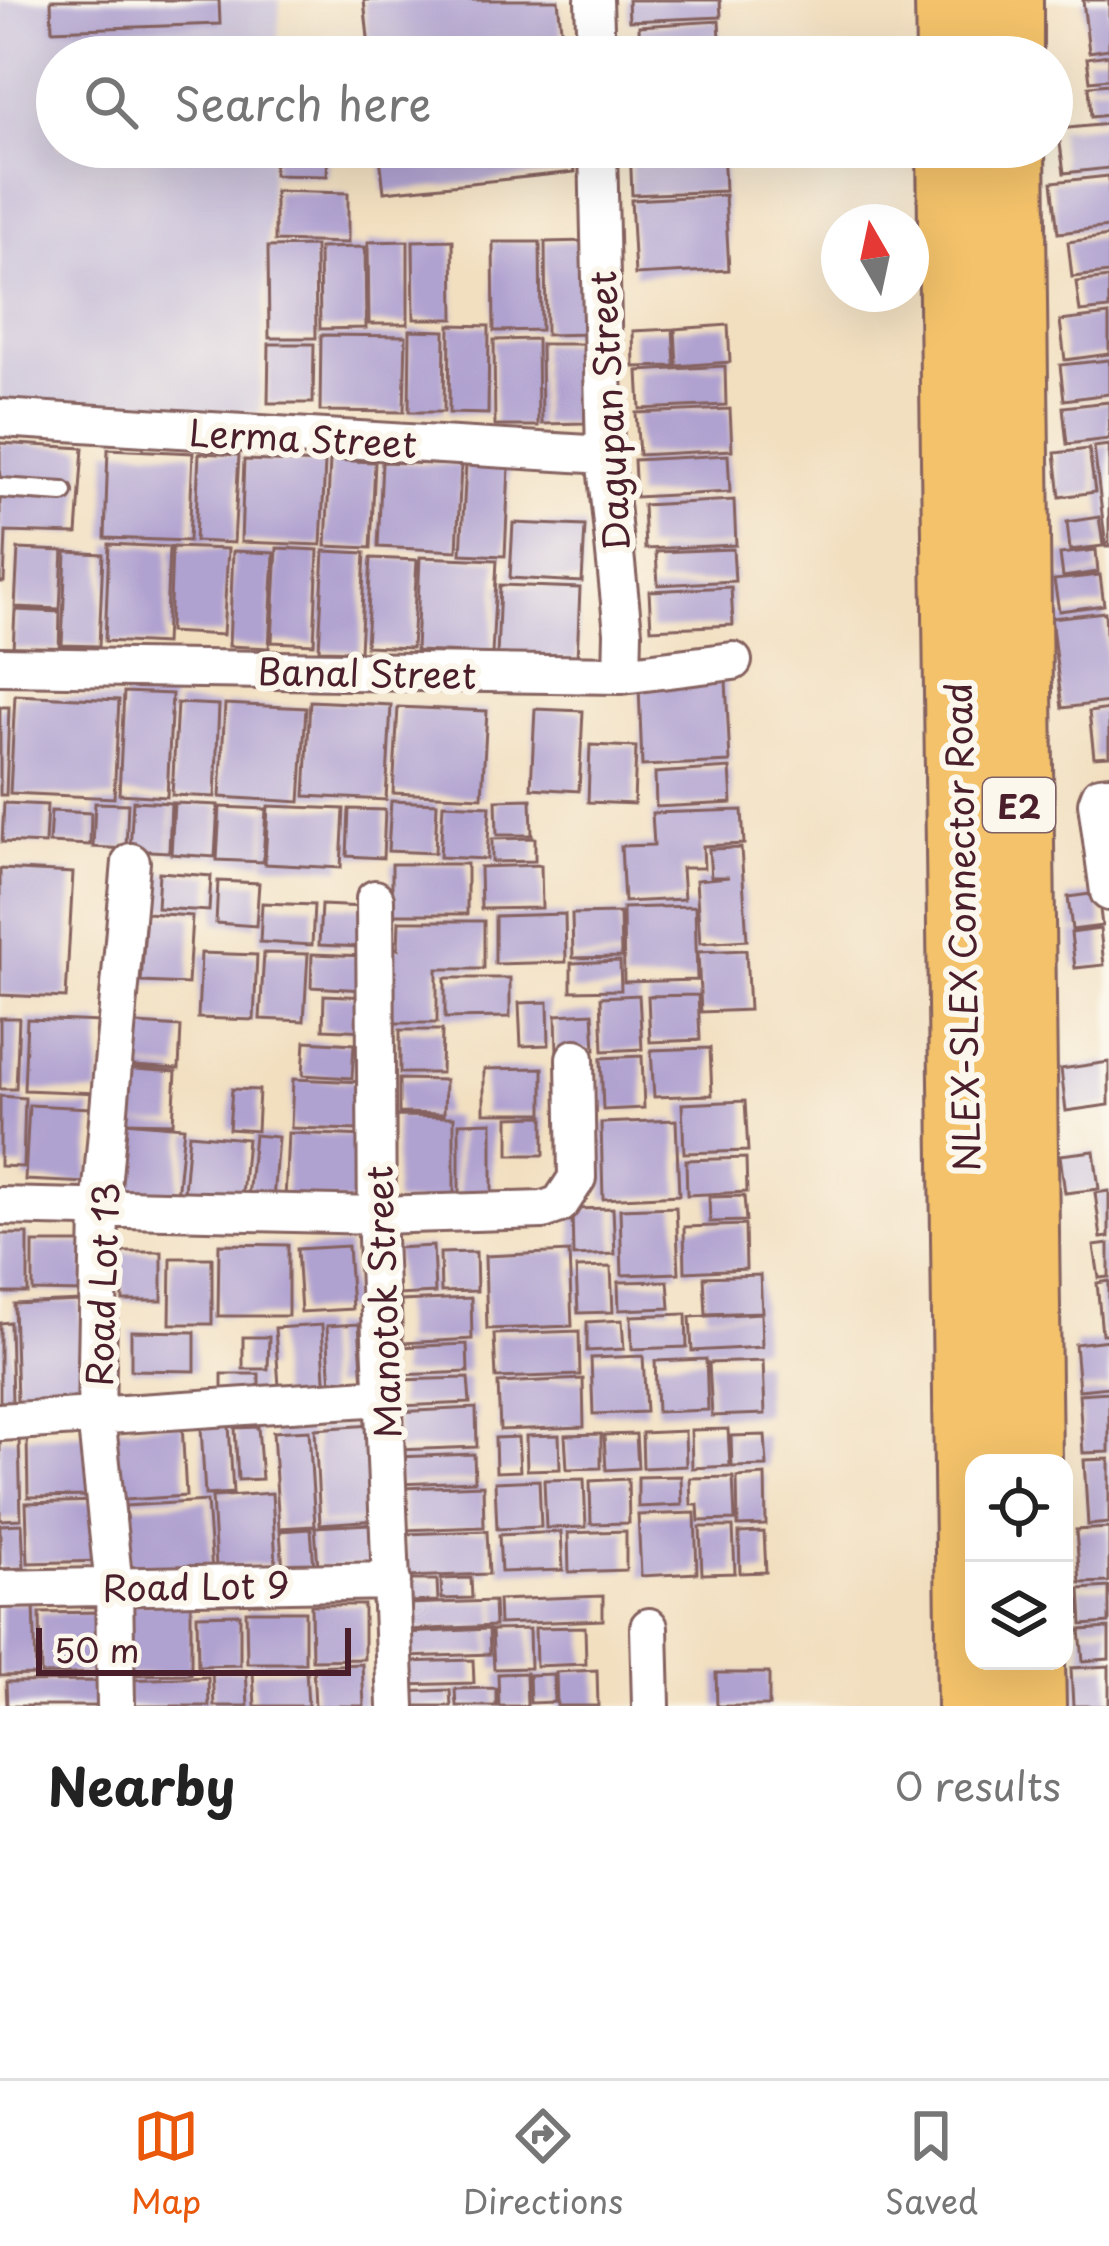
<!DOCTYPE html>
<style>
body{margin:0;font-family:"Playpen Sans",sans-serif;background:#f2f2f2;color:#222}
.controls{position:absolute;right:36px;bottom:36px;display:grid;overflow:hidden;border-radius:24px;box-shadow:0 12px 48px #0002}
.controls button{width:108px;height:108px;display:grid;place-items:center;padding:0;border:0;border-bottom:3px solid #e0e0e0;background:#fff;color:#222;font:60px sans-serif}
.compass{position:absolute;left:821px;top:204px;width:108px;height:108px;border-radius:50%;background:#fff;box-shadow:0 12px 48px #0002;rotate:351deg}
.scale{position:absolute;left:36px;bottom:30px;width:315px;box-sizing:border-box;padding-left:12px;border:6px solid #4a1f2b;border-top:0;font-size:33px;line-height:42px;white-space:nowrap;color:#4a1f2b;-webkit-text-stroke:9px #fbf7ec;paint-order:stroke}
.list{margin:0;padding:0;list-style:none}
h2{display:flex;justify-content:space-between;align-items:center;height:156px;margin:0;padding:0 48px;font-size:51px}
h2 small{font-size:39px;font-weight:400;color:#767676}
.icon{flex:none;width:66px;height:66px;fill:none;stroke:currentColor;stroke-width:2;stroke-linecap:round;stroke-linejoin:round}
.map{position:relative;flex:none;width:1109px;height:1706px;overflow:hidden}
.search{position:absolute;background:#fff;box-shadow:0 12px 48px #0002;left:36px;right:36px;top:36px;height:132px;display:flex;align-items:center;gap:30px;box-sizing:border-box;padding:0 42px;border-radius:66px;color:#767676;font-size:45px}
.sheet{height:372px;background:#fff}
nav{display:flex;justify-content:space-around;align-items:center;box-sizing:border-box;height:168px;border-top:3px solid #e0e0e0;background:#fff;font-size:33px;color:#767676}
nav a{display:grid;justify-items:center;gap:6px}
nav .on{color:#ea580c}
.map>svg:first-child{display:block}
.industrial{fill:#c8bfd8}
.building{fill:#b0a2d0}
.lines{fill:none;stroke-linecap:round;stroke-linejoin:round}
.service-casing{stroke:#85625f;stroke-width:24}
.minor-casing{stroke:#85625f;stroke-width:42}
.motorway-casing{stroke:#85625f;stroke-width:72}
.service{stroke:#fff;stroke-width:18}
.minor{stroke:#fff;stroke-width:36}
.motorway{stroke:#f3c26a;stroke-width:66}
.labels{text-anchor:middle;dominant-baseline:central;stroke-width:12;stroke-linejoin:round;paint-order:stroke}
.shield{fill:#fbf7ec;stroke:#7f6065;stroke-width:3}
.shield-label{font-size:33px;font-weight:bold;fill:#4a1f2b}
.street-label{font-size:36px;fill:#4a1f2b;stroke:#fbf7ec}
</style>
<div class="map">
<svg width="1109" height="1706" viewBox="0 0 1109 1706">
<rect width="100%" height="100%" fill="#fbf7ec"/>
<filter id="ink" filterUnits="userSpaceOnUse"><feTurbulence type="fractalNoise" baseFrequency=".00833" numOctaves="2"/><feDisplacementMap in="SourceGraphic" scale="24" xChannelSelector="R" yChannelSelector="G"/><feConvolveMatrix kernelMatrix="1 2 1 2 8 2 1 2 1" color-interpolation-filters="sRGB"/></filter>
<filter id="wash" filterUnits="userSpaceOnUse"><feTurbulence type="fractalNoise" baseFrequency=".004" numOctaves="4" result="noise"/><feDisplacementMap in="SourceGraphic" scale="48" xChannelSelector="R" yChannelSelector="G"/><feGaussianBlur stdDeviation="2.7" result="paint"/><feColorMatrix in="noise" values="0 0 0 0 0 0 0 0 0 0 0 0 0 0 0 0 0 1.4 0 .05"/><feComposite in="paint" operator="in"/></filter>
<g filter="url(#wash)">
<rect width="100%" height="100%" fill="#f2dfc0"/>
<path class="industrial" d="M0,0H280L277,57H57V147H272L259,413L0,404Z"/>
<g id="blocks">
<path class="building" d="M51,0H219L220,24L52,30Z
M364,0H558L564,57H370Z
M628,0H720L721,17L629,21Z
M1083,0H1109V49L1089,52Z
M719,21L721,57H640L639,26Z
M1109,55V79L1090,81L1087,58Z
M1109,84V115L1091,117L1089,86Z
M1109,124V168L1064,173L1058,129Z
M274,147H328L327,176L274,175Z
M379,147H573L575,172L384,192Z
M630,147H723L725,191L632,195Z
M1109,176V227L1058,233L1052,182Z
M275,191L348,193V243L275,241Z
M725,195L729,270L635,275L631,200Z
M1109,236V273L1072,277L1068,242Z
M453,240L454,319H414L413,241Z
M408,241V324H369L368,242Z
M588,241L590,334L546,335L545,242Z
M493,242H540L541,330L494,331Z
M315,246L316,338H269L268,247Z
M365,247L366,328L320,329L319,248Z
M1109,278V309L1080,312L1076,282Z
M1109,315V354L1065,360L1060,321Z
M450,325L489,326L488,414L449,413Z
M728,325L730,362L677,366L675,329Z
M673,329L675,366L634,367L633,331Z
M410,330L445,331L444,412H409Z
M321,335L406,336L404,412L320,411Z
M537,339L538,426H495L494,340Z
M269,344H314L313,403H268Z
M541,344H584L585,423L542,424Z
M1109,360V394L1064,400L1060,365Z
M725,366L726,405L640,409L638,371Z
M1109,402V439L1067,444L1063,407Z
M730,409L732,450L639,455L636,413Z
M0,443L83,448L77,534L6,532L4,582H0Z
M1109,445V547H1106L1094,447Z
M108,449L193,453L189,541L105,538Z
M1089,449L1095,492L1060,497L1055,453Z
M199,453L239,455L234,543L195,541Z
M728,455L730,492L636,497L634,460Z
M244,460L325,463L321,545L241,542Z
M330,460L375,462L371,548L326,546Z
M382,462L461,465L457,551L378,547Z
M466,465L509,467L505,556L461,554Z
M734,500L736,545L645,549L643,505Z
M1099,517L1103,546L1070,550L1067,522Z
M513,523L585,526L582,582L510,578Z
M109,544L169,547L165,644L105,641Z
M172,547L228,549L223,635L169,632Z
M277,548L318,550L314,644L272,642Z
M18,549L63,551L60,609L15,607Z
M733,549L735,581L658,585L656,552Z
M1096,550L1098,572L1063,577L1060,554Z
M233,551L274,553L269,648L229,646Z
M324,551L365,553L360,651L319,650Z
M66,552L103,554L99,646L62,645Z
M420,557L497,560L492,654L416,651Z
M371,558L417,560L412,648L366,646Z
M1100,575L1104,605L1059,611L1054,580Z
M500,585L580,588L577,660L497,656Z
M731,587L733,625L651,629L649,591Z
M15,610L60,612L59,651L13,649Z
M1105,612L1109,702L1062,708L1051,618Z
M726,681L730,762L642,766L639,685Z
M124,692L172,694L167,797L119,794Z
M15,695L119,700L114,798L10,793Z
M310,701L391,705L386,800L305,796Z
M177,703L219,705L215,797L172,795Z
M225,704L306,708L300,802L220,797Z
M0,707H9L6,795H0Z
M398,707L487,711L482,797L393,793Z
M535,709L583,711L579,791L531,788Z
M1109,709V756L1094,757L1089,712Z
M590,745L636,747L634,804L588,802Z
M730,768L732,803L656,807L655,773Z
M531,799L532,835H497L496,800Z
M133,801L171,803L169,852L130,850Z
M391,801L437,803L435,853L388,851Z
M4,803L47,805L45,844L2,842Z
M95,803L128,804L126,849L93,847Z
M174,803L218,805L215,857L171,854Z
M443,804L490,806L487,859L440,857Z
M268,806L344,809L341,868L265,864Z
M220,807L266,809L263,862L217,860Z
M349,809L385,810L383,858L347,856Z
M742,810L744,844L703,846L704,868H682L684,899L624,902L621,846L654,845L652,813Z
M51,811L91,813L90,845L49,843Z
M535,838V861L492,862V839Z
M741,848L747,940L700,943L696,880L729,877H711L709,849Z
M392,864H467V914H392Z
M541,865L542,908L481,909L480,867Z
M0,869L73,873L66,998L0,995Z
M159,872L211,876L209,911L157,908Z
M218,881L259,883L256,926L216,923Z
M1098,893L1102,926L1072,930L1068,897Z
M262,903L314,905L312,945L260,942Z
M321,905L364,907L362,947L319,945Z
M695,906L697,980L624,982L623,908Z
M146,913L192,916L188,984L141,982Z
M620,913L621,957L573,958L572,914Z
M565,914L566,962L495,964V916Z
M399,921H484V969H437V1023H390L391,948L398,949Z
M1100,929L1104,965L1075,968L1071,933Z
M746,950L749,1010L701,1012L698,952Z
M201,953L257,955L254,1020L198,1018Z
M264,953L308,954L304,1021L260,1019Z
M312,954L366,956L365,990L311,987Z
M620,961L621,990L571,991V963Z
M445,978H510V1017L445,1018Z
M324,995L369,997L368,1031L323,1029Z
M639,995L642,1049L603,1051L601,997Z
M698,995L700,1040L650,1042L648,996Z
M548,1002L549,1045L521,1046L519,1003Z
M593,1013L595,1050L557,1052L556,1015Z
M0,1018H19L16,1089H0Z
M27,1019L101,1022L98,1093L24,1090Z
M122,1023L181,1027L179,1069L120,1065Z
M400,1030H442L441,1073H400Z
M305,1041L354,1044L352,1078L303,1075Z
M710,1048L712,1095L654,1097L651,1050Z
M642,1056L644,1108L603,1110L601,1058Z
M1109,1062V1105L1066,1111L1061,1069Z
M121,1068L176,1072L173,1123L124,1122L184,1127L177,1197L110,1191Z
M543,1068V1113H484V1069Z
M293,1079L362,1082L360,1130L291,1128Z
M399,1079L445,1080L444,1114L399,1113Z
M232,1089L259,1090L257,1131L229,1129Z
M0,1096L25,1098L23,1167L0,1166Z
M745,1101L748,1151L684,1153L682,1104Z
M29,1105L91,1108L88,1183L25,1180Z
M396,1116L454,1117V1203L395,1202Z
M544,1116V1155H509V1117Z
M676,1120L679,1195L603,1199L601,1123Z
M492,1122V1197L459,1196V1123Z
M288,1133L367,1136L363,1203L285,1200Z
M189,1134L247,1139L241,1208L183,1203Z
M254,1135L278,1137L273,1200L248,1198Z
M1094,1151L1099,1189L1065,1193L1060,1155Z
M746,1158L747,1192L687,1195L686,1160Z
M1109,1191V1237L1101,1238L1095,1193Z
M744,1196L746,1221L710,1222L709,1197Z
M676,1207L679,1273L622,1275L620,1209Z
M613,1208L615,1254L573,1256L572,1209Z
M745,1225L746,1269L685,1272L684,1227Z
M0,1234H28V1293H0Z
M33,1243H85V1292L33,1291Z
M219,1244L288,1245V1316H218Z
M1109,1244V1277L1099,1278L1094,1246Z
M348,1246L352,1309L301,1312L297,1249Z
M433,1246L435,1293L398,1295L396,1248Z
M122,1252H162V1301H123Z
M476,1252L477,1291L441,1292L440,1253Z
M569,1252L572,1326L487,1329L485,1256Z
M171,1258H212V1324H170Z
M611,1267L613,1312L578,1313L576,1268Z
M760,1275L762,1312L706,1314L704,1277Z
M668,1281L670,1308L619,1310L618,1282Z
M1109,1281V1334H1102L1097,1283Z
M471,1298L472,1339L403,1343L401,1301Z
M80,1301L83,1399L17,1402L14,1304Z
M761,1313L762,1347L692,1351L690,1317Z
M686,1314L687,1347L632,1349L631,1316Z
M622,1320L624,1349L587,1351V1322Z
M10,1322L12,1402H0V1323Z
M359,1324L363,1385L331,1387L327,1326Z
M322,1325L326,1398L280,1401L275,1328Z
M131,1331L195,1332V1371L131,1370Z
M579,1331L580,1375L496,1378L494,1334Z
M243,1337H269L268,1369H243Z
M1109,1340V1387L1079,1390L1075,1344Z
M467,1344L468,1372L400,1375L399,1347Z
M643,1356L646,1412L593,1414L591,1358Z
M706,1359L708,1410L657,1412L655,1361Z
M763,1361L765,1414L712,1416L709,1363Z
M222,1374H259V1398L222,1399Z
M468,1378L470,1403L399,1406L398,1380Z
M583,1379L584,1427L500,1430L498,1383Z
M1109,1392V1452L1083,1453L1079,1394Z
M476,1408L477,1447L398,1450L396,1412Z
M182,1424L186,1496L110,1501L105,1428Z
M229,1425L233,1493L205,1495L201,1427Z
M371,1425L377,1520L320,1524L315,1429Z
M258,1427L262,1479L238,1480L235,1428Z
M728,1429L730,1466L692,1468L691,1430Z
M309,1430L315,1526L279,1528L273,1432Z
M685,1431L686,1466L643,1468L642,1433Z
M92,1433L94,1496L28,1497L27,1436Z
M601,1434V1468L567,1469L565,1435Z
M636,1434L638,1468L606,1470L604,1435Z
M559,1435L560,1469L527,1470L526,1436Z
M765,1435L767,1466L732,1467L731,1436Z
M518,1437L520,1471L496,1472L495,1438Z
M0,1438H19L21,1519L0,1520Z
M474,1454L475,1481L398,1484L397,1457Z
M1109,1459V1523L1088,1525L1084,1460Z
M765,1475L766,1525L738,1526L737,1477Z
M681,1476L682,1505L638,1507V1477Z
M733,1477L735,1520L699,1521L698,1505H691L690,1478Z
M584,1479L586,1527L546,1528L544,1480Z
M628,1479L629,1523L591,1524L590,1481Z
M539,1480L541,1527L497,1529L495,1482Z
M483,1485L484,1527L404,1530L402,1488Z
M272,1493L276,1564L216,1567L212,1497Z
M99,1501L101,1561L28,1563L26,1503Z
M207,1501L212,1572L129,1577L125,1506Z
M695,1513L697,1573L641,1576L638,1515Z
M22,1524L24,1568L0,1569V1525Z
M370,1524L373,1565L318,1568L315,1527Z
M700,1527H733L735,1573L702,1574Z
M1109,1528V1582L1080,1583L1076,1530Z
M311,1529L314,1568L283,1570L280,1531Z
M487,1531L489,1574L407,1577L405,1534Z
M626,1531V1570L569,1572L568,1533Z
M561,1532L563,1570L501,1572L499,1535Z
M764,1532L766,1572L740,1573L739,1533Z
M471,1578L472,1598L442,1599L441,1579Z
M406,1580H437L438,1601L407,1602Z
M1109,1587V1623L1082,1625L1080,1589Z
M603,1596V1620L499,1624L498,1600Z
M494,1601L495,1626L407,1630L406,1604Z
M119,1602H191V1674L120,1675Z
M0,1603H34L36,1675L0,1676Z
M311,1605H364V1659L312,1660Z
M246,1611H305V1663H247Z
M103,1612L104,1673L41,1675L40,1613Z
M240,1614V1665L198,1666L197,1615Z
M585,1627L586,1664L536,1666L535,1628Z
M1109,1628V1659L1083,1661L1080,1630Z
M489,1629L490,1654L407,1657L406,1633Z
M529,1629L530,1668L494,1669L492,1630Z
M473,1660L474,1683L405,1685L404,1662Z
M362,1664L364,1706H315L313,1666Z
M1109,1666V1706H1073L1071,1668Z
M306,1669L308,1706H255L253,1672Z
M246,1670L248,1706H214L212,1672Z
M597,1670L598,1706H557L556,1672Z
M526,1673L527,1706H499L498,1674Z
M716,1673H769V1706H717Z
M553,1674L554,1702L530,1703L529,1675Z
M208,1677L209,1706H126L125,1680Z
M99,1681L100,1706H7L6,1682Z
M496,1688V1706H456L455,1689Z
M450,1690L451,1706H402V1692Z"/>
</g>
</g>
<g filter="url(#ink)">
<use href="#blocks" fill-opacity="0" stroke="#85625f" stroke-width="3"/>
<g class="lines">
<g class="service-casing">
<path id="service" d="M0,488L63,492"/>
</g>
<g class="minor-casing">
<path id="minor" d="M594,0L596,57
M598,147L605,455L623,632L622,675
M0,418L605,455
M0,666L622,675L733,661
M1109,794L1100,795L1097,803L1109,892
M375,899L377,1238L396,1706
M0,1206L377,1215L543,1210L560,1204L577,1178L575,1058
M0,1422L384,1397
M0,1589L392,1581
M649,1627L651,1706
M116,1706L114,1587L96,1416L100,1211L131,862"/>
</g>
<g class="motorway-casing">
<path id="motorway" d="M949,0L950,57
M1009,0V57
M951,147L971,1706
M1011,147L1028,1463
M1031,1661L1032,1706"/>
</g>
<use href="#service" class="service"/>
<use href="#minor" class="minor"/>
<use href="#motorway" class="motorway"/>
</g>
</g>
<g class="labels">
<rect class="shield" x="983" y="778" width="72" height="54" rx="9"/>
<g class="shield-label">
<text x="1019" y="805">E2</text>
</g>
<g class="street-label">
<text transform="translate(608 411) rotate(-93)">Dagupan Street</text>
<text transform="translate(303 437) rotate(3)">Lerma Street</text>
<text transform="translate(367 672) rotate(1)">Banal Street</text>
<text transform="translate(961 927) rotate(-91)">NLEX-SLEX Connector Road</text>
<text transform="translate(101 1284) rotate(-88)">Road Lot 13</text>
<text transform="translate(382 1302) rotate(-92)">Manotok Street</text>
<text transform="translate(196 1585) rotate(-1)">Road Lot 9</text>
</g>
</g>
</svg>
<div class="controls">
<button><svg class="icon" aria-label="locate" viewBox="0 0 24 24"><circle cx="12" cy="12" r="6"/><path d="M12 2v4M12 18v4M2 12h4M18 12h4"/></svg></button>
<button><svg class="icon" aria-label="layers" viewBox="0 0 24 24"><path d="M12 4l9 5-9 5-9-5zM3 14l9 5 9-5"/></svg></button>
</div>
<svg class="compass" viewBox="-18 -18 36 36"><path d="M0-13l5 13h-10z" fill="#e53935"/><path d="M0 13l5-13h-10z" fill="#767676"/></svg>
<div class="scale">50 m</div>
<div class="search"><svg class="icon" aria-label="search" viewBox="0 0 24 24"><circle cx="10" cy="10" r="6"/><path d="M15 15l6 6"/></svg>Search here</div>
</div>
<section class="sheet">
<h2>Nearby<small>0 results</small></h2>
<ul class="list">
</ul>
</section>
<nav>
<a class="on"><svg class="icon" aria-label="map" viewBox="0 0 24 24"><path d="M3 6l6-2 6 2 6-2v14l-6 2-6-2-6 2zM9 4v14M15 6v14"/></svg>Map</a>
<a><svg class="icon" aria-label="directions" viewBox="0 0 24 24"><path d="M12 3l9 9-9 9-9-9zM9 14v-3h6M13 9l2 2-2 2"/></svg>Directions</a>
<a><svg class="icon" aria-label="saved" viewBox="0 0 24 24"><path d="M7 4h10v16l-5-4-5 4z"/></svg>Saved</a>
</nav>
